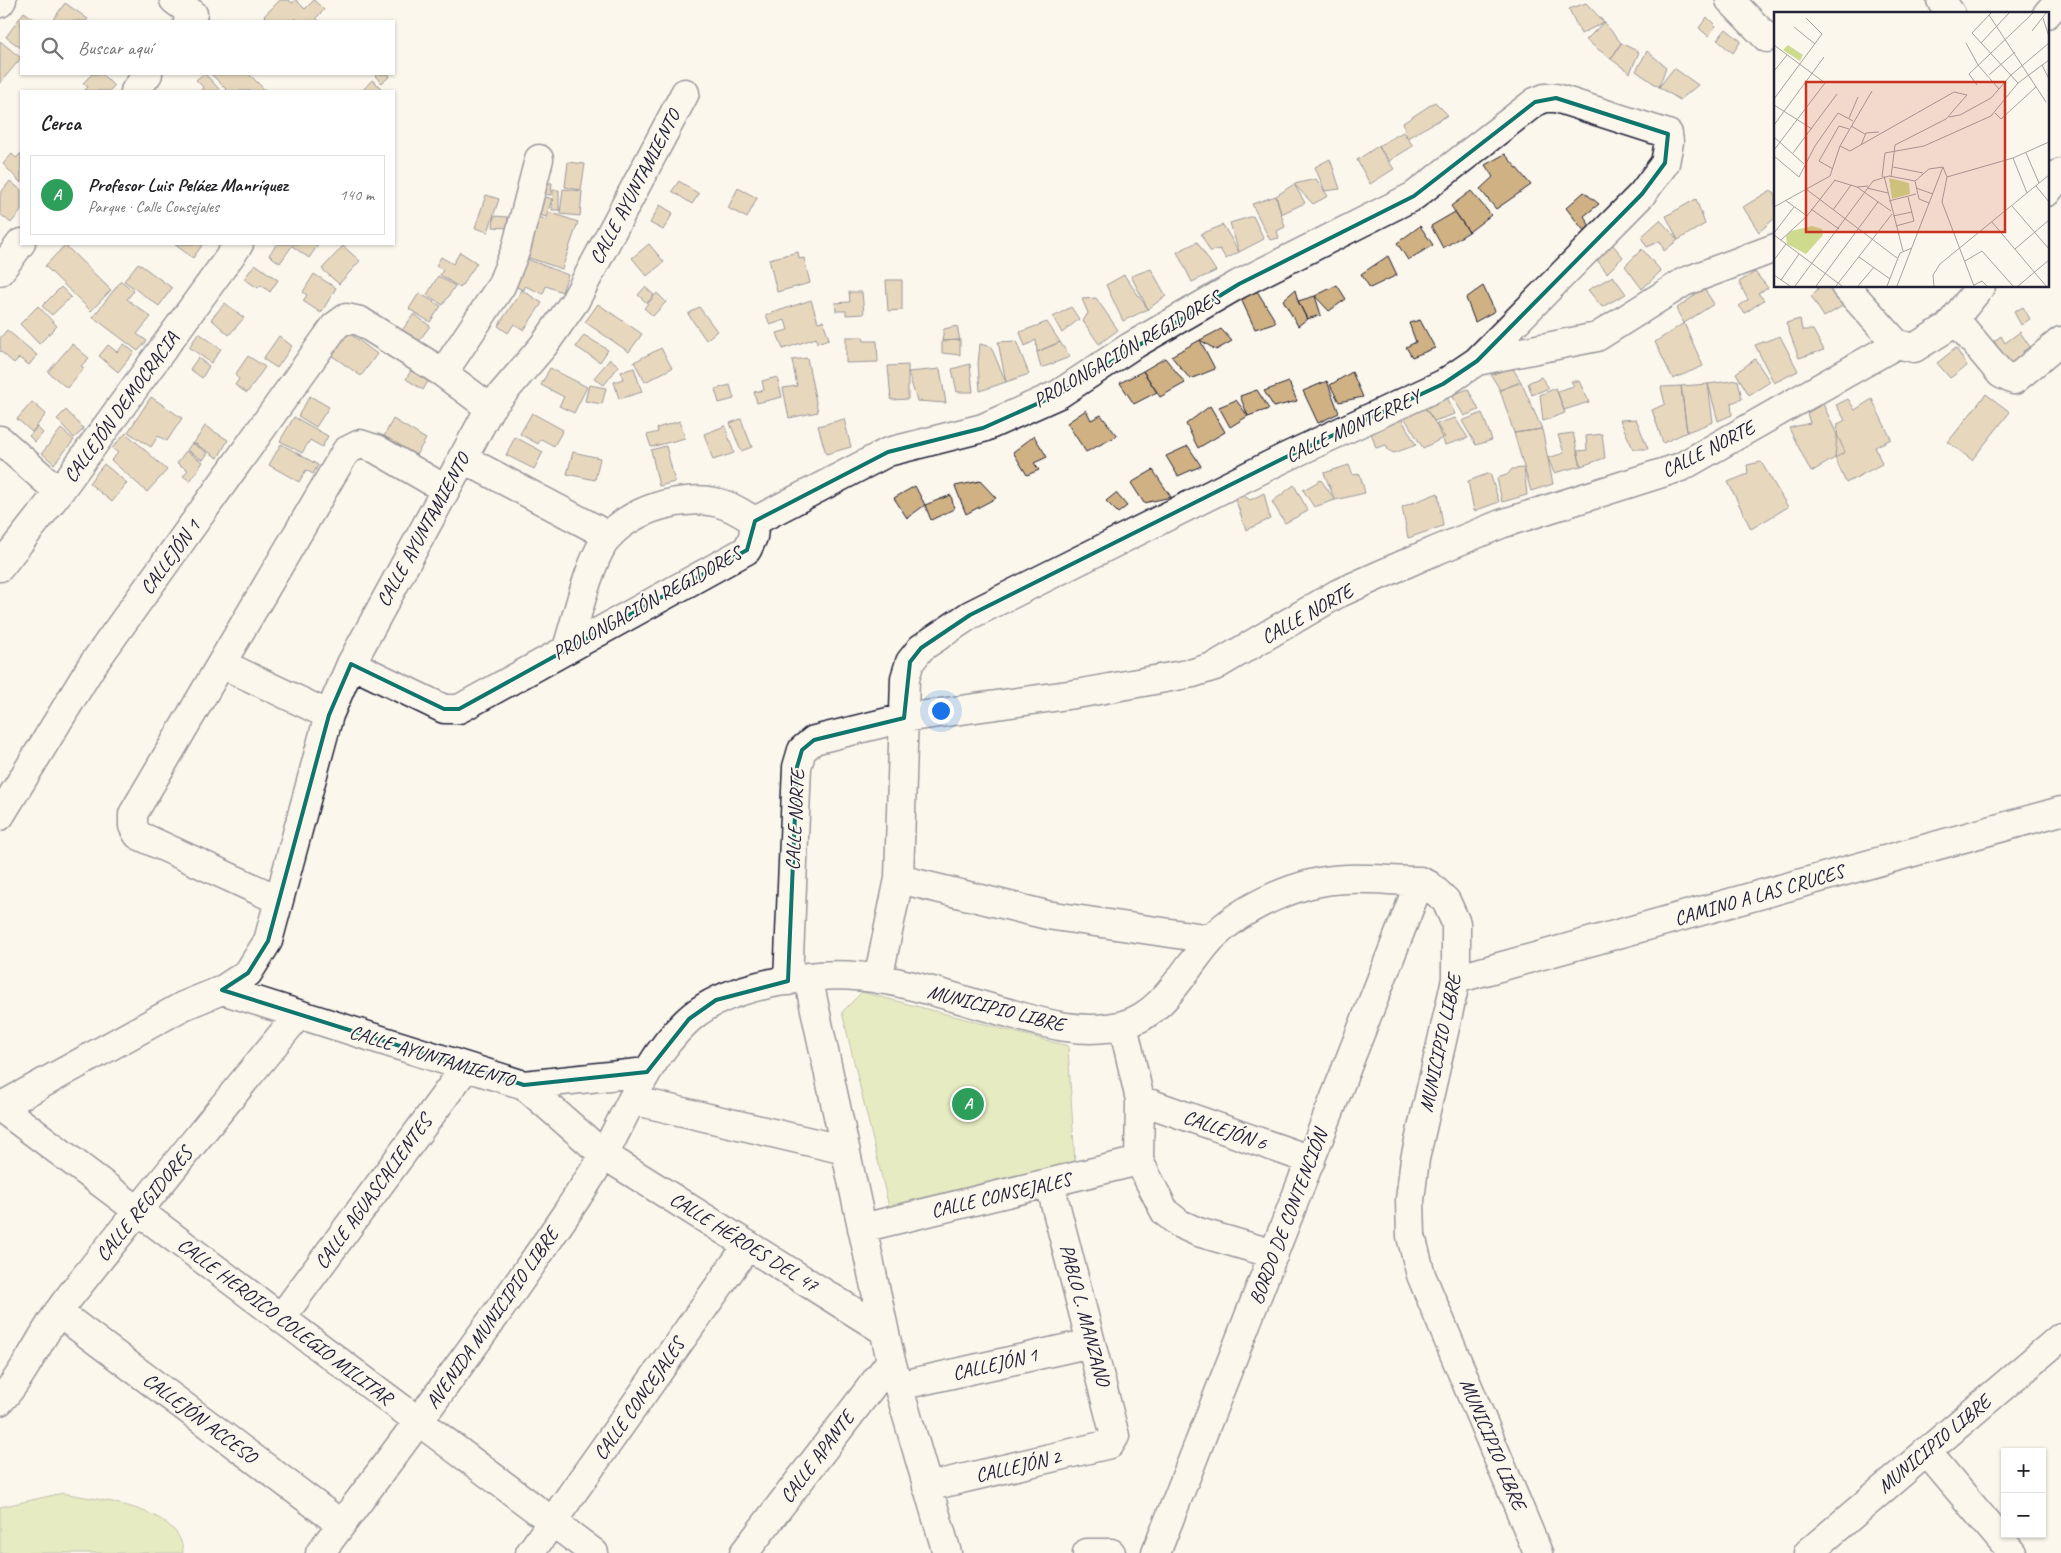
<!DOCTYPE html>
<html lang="es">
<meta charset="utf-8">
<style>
body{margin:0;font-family:Caveat,sans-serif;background:#f2f2f2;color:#202124}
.controls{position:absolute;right:15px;bottom:15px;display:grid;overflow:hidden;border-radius:0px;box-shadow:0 1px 4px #0004}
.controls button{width:45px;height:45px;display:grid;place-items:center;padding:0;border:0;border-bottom:1px solid #e0e0e0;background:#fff;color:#202124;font:25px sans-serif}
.you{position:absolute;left:940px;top:710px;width:18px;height:18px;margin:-12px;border:4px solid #fff;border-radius:50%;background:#1a73e8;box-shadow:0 0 0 8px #1a73e833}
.badge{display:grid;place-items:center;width:32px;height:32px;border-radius:50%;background:#0b8043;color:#fff;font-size:16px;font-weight:700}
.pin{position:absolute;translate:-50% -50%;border:2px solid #fff;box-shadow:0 1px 5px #0006}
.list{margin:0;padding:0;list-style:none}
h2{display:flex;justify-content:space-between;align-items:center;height:65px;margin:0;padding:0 20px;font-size:21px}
h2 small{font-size:16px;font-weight:400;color:#757577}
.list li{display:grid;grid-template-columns:32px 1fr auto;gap:15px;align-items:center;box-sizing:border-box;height:80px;margin:0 10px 10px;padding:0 10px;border:1px solid #e0e0e0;border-radius:0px}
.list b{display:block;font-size:19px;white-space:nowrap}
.list p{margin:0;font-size:16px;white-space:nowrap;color:#757577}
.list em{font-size:16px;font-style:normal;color:#757577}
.icon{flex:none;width:28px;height:28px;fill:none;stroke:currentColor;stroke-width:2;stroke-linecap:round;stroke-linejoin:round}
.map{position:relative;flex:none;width:2061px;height:1553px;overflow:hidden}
.search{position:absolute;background:#fff;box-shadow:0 1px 4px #0004;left:20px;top:20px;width:375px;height:55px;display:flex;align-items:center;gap:12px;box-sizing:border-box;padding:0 18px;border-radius:0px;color:#757577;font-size:19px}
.panel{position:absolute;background:#fff;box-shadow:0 1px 4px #0004;left:20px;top:90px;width:375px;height:155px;border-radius:0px}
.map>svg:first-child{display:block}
.green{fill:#cedb8e;stroke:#787e64}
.building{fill:#cfb183;stroke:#22223b}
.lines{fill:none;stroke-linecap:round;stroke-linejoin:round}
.minor-casing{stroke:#22223b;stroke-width:31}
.minor{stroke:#fbf7ec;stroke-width:28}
.marked{fill:none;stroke:#0f766e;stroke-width:4;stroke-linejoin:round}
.labels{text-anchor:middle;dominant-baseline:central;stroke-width:4;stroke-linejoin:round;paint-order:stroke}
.street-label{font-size:20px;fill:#22223b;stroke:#fbf7ec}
.inset-road{fill:none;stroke:#a4a2a5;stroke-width:1}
.view{fill:#c8321e;fill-opacity:0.15;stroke:#c8321e;stroke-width:2.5}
.inset-edge{fill:none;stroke:#22223b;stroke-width:2.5}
</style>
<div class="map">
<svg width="2061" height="1553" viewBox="0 0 2061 1553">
<rect width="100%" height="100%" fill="#fbf7ec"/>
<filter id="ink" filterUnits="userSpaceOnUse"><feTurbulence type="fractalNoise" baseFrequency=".02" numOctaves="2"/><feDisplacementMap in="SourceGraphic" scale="10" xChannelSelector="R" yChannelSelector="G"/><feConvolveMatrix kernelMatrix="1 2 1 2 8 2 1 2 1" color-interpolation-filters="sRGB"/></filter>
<g filter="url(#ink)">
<path class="green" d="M862,992L1068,1046L1075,1163L889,1207L842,1012Z
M63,1493C97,1500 183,1507 183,1553H0V1507Z"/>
<path class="building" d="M280,0H289L292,3L296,0L305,9L314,0L324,10L316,18L319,21H298L295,18L292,21H269L264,16Z
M65,3L88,19L86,21H52Z
M1586,3L1604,22L1581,34L1569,9Z
M24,12L37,21H21V48L6,37Z
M1707,17L1716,26L1708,36L1699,28Z
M1604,22L1621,43L1611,59L1586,40Z
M1726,29L1741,41L1733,53L1717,40Z
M0,41L21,58L0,83Z
M1621,43L1639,52L1630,73L1611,59Z
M1647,51L1666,67L1659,87L1636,71Z
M1674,68L1698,85L1680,100L1659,87Z
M92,74H102L114,86L109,91H84L88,87L83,83Z
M203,74H205L221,91H201L204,88L196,80Z
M211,74H249L266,91H228Z
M377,74H389L390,76L382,83L375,76Z
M372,80L381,88L379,91H365L363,90Z
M1435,102L1448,115L1407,138L1403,123Z
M1403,132L1413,146L1389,161L1378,146Z
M1378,146L1394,169L1370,184L1357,160Z
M21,153V183L3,164L12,154L16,158Z
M1505,154L1531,185L1496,209L1480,189L1493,177L1485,165Z
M1330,159L1340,189L1325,191L1315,167Z
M568,162L585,164L581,190L565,187Z
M1316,179L1328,196L1313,204L1294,184Z
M10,181L21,190V211L11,223L0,214V194Z
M679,181L699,194L692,204L672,191Z
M540,183H552L551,195L539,194Z
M1294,184L1305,203L1281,214L1276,196Z
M738,188L757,198L747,218L728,208Z
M563,189L582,191L580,216L560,214Z
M553,190H559V210H552Z
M1771,190L1775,194V218L1759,232L1743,207Z
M1471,191L1491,215L1469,232L1451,206Z
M1584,192L1599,204L1584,216L1591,228L1585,232L1566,208Z
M486,195L499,199L488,232L475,228Z
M540,195L552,199L546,217L533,213Z
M1276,196L1285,227L1277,231L1279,238L1270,240L1252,204Z
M1696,199L1705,224L1678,240L1666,216Z
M660,205L673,213L663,230L650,223Z
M549,212L578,222L562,269L523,256L537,216L546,220Z
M1455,212L1469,232L1443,248L1431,226Z
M494,216L508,217L507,228L493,227Z
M1253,216L1264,239L1239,252L1230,223Z
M1660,220L1678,240L1664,251L1660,241L1647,247L1641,237Z
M1223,225L1239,252L1226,259L1220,249L1210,251L1201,234Z
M1420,226L1433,245L1408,260L1397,243Z
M1197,242L1216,271L1192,282L1177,252Z
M174,244H203L193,258Z
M277,244H317L318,245L309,258L292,246L280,263L269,255Z
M649,244L664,262L647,276L632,258Z
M1612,244L1623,257L1607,273L1594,256Z
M65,245L111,290L91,311L45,266Z
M343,246L360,261L339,284L322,269Z
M1642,249L1661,271L1642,289L1625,266Z
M460,252L477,263L460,288L440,275L443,270L436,266L441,257L453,264Z
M798,252L799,259L804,258L810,283L777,292L769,259Z
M1388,256L1397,275L1370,288L1361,274Z
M527,259L568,275L562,292L546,286L543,294L525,286L524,290L516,287Z
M138,263L172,288L159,306L124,281Z
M255,264L278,280L270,292L261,285L258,288L244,279Z
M1151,269L1166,296L1148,309L1131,276Z
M1755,272L1768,288L1758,293L1764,300L1745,313L1739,306L1748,300L1739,282Z
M314,274L336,288L321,313L303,301L307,295L303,292Z
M1124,275L1148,309L1123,321L1106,285Z
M438,276L455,286L443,305L427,295Z
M1613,276L1626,294L1602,307L1588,290Z
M886,280H902V310L888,311Z
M121,281L134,291L127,299L151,317L137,334L147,341L138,351L93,317Z
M1337,285L1346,299L1329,311L1315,296Z
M1702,285L1714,304L1684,323L1676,309L1695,295L1691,287Z
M1483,286L1495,311L1475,322L1466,298Z
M1817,286H1837L1851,301L1824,317L1811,296L1818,289Z
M61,287L71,297L52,315L42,306Z
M645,287L654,295L647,303L638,295Z
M522,290L542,303L524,330L514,324L508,333L498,326Z
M1295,290L1298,301L1307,319L1298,326L1283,300Z
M1257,291L1276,322L1255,329L1241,299Z
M849,292H862L864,314L846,315V311H836L835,303L850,302Z
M419,293L441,306L430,322L409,309Z
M657,293L666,302L653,316L644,308Z
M1315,296L1321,315L1307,319L1298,301Z
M1096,298L1118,330L1099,344L1083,321L1088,313L1082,299Z
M811,300L818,322L823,321L829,339L817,343L816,338L783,349L777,333L788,330L785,320L770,325L766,315Z
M225,303L244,318L229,335L211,319Z
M598,304L642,334L629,352L585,322Z
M38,306L57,326L39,344L20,324Z
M699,307L717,331L706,340L688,314Z
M1071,307L1079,319L1062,333L1053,317Z
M2023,307L2030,319L2021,325L2014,312Z
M414,314L430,326L416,345L400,333Z
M1800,319L1802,330H1813L1824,350L1799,358L1786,323Z
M1420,320L1435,348L1412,357L1406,347L1416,342L1409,323Z
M1047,322L1060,342L1037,352L1036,340L1025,346L1020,332Z
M1684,323L1703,366L1673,379L1655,342Z
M957,326L960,340L942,341L944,329Z
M1221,329L1232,341L1216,350L1200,340Z
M7,330L37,355L29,365L19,358L14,363L0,351V338Z
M345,330L377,354L361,376L328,353Z
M2020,332L2030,347L2023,351L2029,358L2006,374L1990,351L1997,346L1994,341L2001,336L2005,343Z
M199,333L221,349L211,363L189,347Z
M584,335L608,350L600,362L576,347Z
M279,336L292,346L277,368L263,359Z
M1780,336L1798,371L1774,383L1755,345Z
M846,337H863L864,341H877L878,362L846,363Z
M960,340V355L942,353V341Z
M1200,340L1215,369L1190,379L1171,356Z
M1016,341L1029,374L1006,382L998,342Z
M1060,342L1070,357L1041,368L1037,352Z
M72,344L89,358L81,366L84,368L67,388L48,372Z
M124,344L134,352L118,372L99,356L108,345L117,352Z
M980,344L991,347L1006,382L980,391L978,364Z
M661,348L672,368L645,382L634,362Z
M1956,348L1967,366L1950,378L1937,363Z
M248,356L265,367L247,393L235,385L239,379L235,375Z
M198,358L209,366L202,378L190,369Z
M807,358L818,412L789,418L783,388L797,386L792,360Z
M1165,358L1185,383L1160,397L1143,371Z
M610,359L619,366L604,385L594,378Z
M1755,359L1770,382L1749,395L1736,373Z
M970,364L973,392H957L952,369Z
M908,365V399L891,400L888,366Z
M413,367L430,378L423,390L406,379Z
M1512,367L1521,382L1500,390L1491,375Z
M550,368L587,387L574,413L559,406L564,397L541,385Z
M634,368L642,392L619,399L614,382L623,379L621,372Z
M940,369L946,403L917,401L908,372Z
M1143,371L1157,392L1134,404L1120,383Z
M1352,372L1363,397L1339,402L1330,385Z
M777,377L782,397L757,403L754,392L764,390L762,381Z
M1541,377L1549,388L1532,395L1528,383Z
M1738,380L1742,399L1731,403L1732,415L1718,421L1708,384Z
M1327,381L1339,413L1318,423L1303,391Z
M1571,381H1579L1589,402L1564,410L1557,391L1574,386Z
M1289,382L1297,401L1274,407L1264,391Z
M1521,382L1542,429L1514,433L1500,390Z
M1708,384L1713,422L1687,432L1681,386Z
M589,385L606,388L602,404L585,401Z
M730,385L734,399L719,403L715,389Z
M1681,386L1687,432L1663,443L1652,410L1665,404L1661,387Z
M1556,388L1565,413L1543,421L1540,395Z
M1468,389L1479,410L1464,416L1452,395Z
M1257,390L1269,409L1248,416L1240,396Z
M1986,394L2010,412L1972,460L1948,442Z
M310,396L329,407L316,427L298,416Z
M151,397L182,418L167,441L158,436L151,447L128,432Z
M1447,397L1455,414L1434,421L1423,404Z
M1848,399L1855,410L1872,399L1891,439L1875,447L1882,464L1846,483L1835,458L1838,424L1845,420L1836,405Z
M1236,400L1248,416L1230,427L1219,407Z
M32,402L46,414L32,432L17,419Z
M1823,404L1845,452L1811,472L1789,428L1810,423L1807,413Z
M1210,406L1225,432L1198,448L1186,424Z
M1425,408L1445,437L1423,448L1404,417Z
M66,410L84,429L74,438L57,419Z
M1086,410L1091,420L1101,415L1117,436L1086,452L1067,423Z
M532,413L563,430L554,446L541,439L538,444L520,434Z
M1482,413L1492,440L1476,445L1462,421Z
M294,417L328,436L322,447L310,440L302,453L280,441Z
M1401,418L1416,445L1394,453L1388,450L1386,445L1376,448L1370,429Z
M1455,418L1468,438L1445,445L1436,424Z
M393,419L426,439L416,455L384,436Z
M741,419L752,447L741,451L730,423Z
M844,419L851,447L826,454L818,426Z
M1636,419L1648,449H1633L1620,420Z
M680,421L685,438L651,447L647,435L658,432L657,428Z
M205,426L228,440L218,458L194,443Z
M725,426L734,453L713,460L704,434Z
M37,427L43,433L35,442L29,436Z
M61,429L74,440L54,464L42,453Z
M1542,429L1553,484L1531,491L1514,433Z
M126,433L167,470L147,492L111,460L118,453L112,448Z
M1573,433L1581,466L1554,473L1548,458L1564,453L1558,435Z
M1602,434L1605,458L1581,466L1577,451L1587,450L1586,436Z
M1034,436L1047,457L1034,463L1039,470L1027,475L1013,452Z
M515,437L543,452L534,469L506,455Z
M192,443L208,453L203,460L187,450Z
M281,444L318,465L313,474L306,470L299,482L269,465Z
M666,446L675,482L659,486L651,450Z
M1188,446L1201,466L1178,476L1166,456Z
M186,451L203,462L190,481L183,476L188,470L177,463Z
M573,452L600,458L595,480L567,474Z
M1761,462L1788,507L1751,529L1728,482L1748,474L1747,465Z
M104,464L127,483L112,502L89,483Z
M1349,465L1353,475L1360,474L1365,493L1335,500L1324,473Z
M1524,468L1527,495L1502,502L1497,478L1507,475L1512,469Z
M1153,470L1171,497L1144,503L1131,483Z
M1490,473L1499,502L1474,511L1468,481Z
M1321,480L1335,500L1314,507L1303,490Z
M980,481L996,498L966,514L955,486Z
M1294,485L1308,511L1285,523L1272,502Z
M915,486L925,505L907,518L894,498Z
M1116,493L1127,506L1118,513L1106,501Z
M1264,493L1270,519L1246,530L1235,498L1243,495L1250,500Z
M1438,493L1443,526L1408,538L1402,507Z
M951,495L954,509L931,520L925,505Z"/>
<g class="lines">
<g class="minor-casing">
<path id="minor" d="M174,0L193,14L188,21
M1730,0L1767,38
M1941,0L1951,14
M0,3L2,0
M2047,14L2059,0
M135,91L148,74
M2047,192L2061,173
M0,271L21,243
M1845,286L1897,344
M1955,319L2001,374L2014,380L2061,341
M1477,361L1597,337L1684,282L1775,248
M443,373L501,286L516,249L539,159
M0,440L59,492
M462,458L609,536
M0,567L59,492L239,244
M567,648C576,620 588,568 603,544C624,510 687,491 725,505C736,509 746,516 755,521
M222,664L329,715
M351,664L444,709H459L747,550L753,537L755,521L888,452L983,428L1059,394L1130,347L1239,284L1414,196L1535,102L1545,98H1556L1668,134L1669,142L1665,163L1642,194L1477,361L1443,384L1284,458L970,615L921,648L910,662L905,678L899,879L878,979
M0,816L91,667L335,326L346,318L360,321L443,373L490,408
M899,879L1047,915L1211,939
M279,900L138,835L133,826V814L346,451L360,444L376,449L445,489
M808,977L891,1361L947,1553
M1456,979L2061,811
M788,981L797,767L802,750L814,740L904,718L1082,693L1193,673L1215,666L1337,594L1425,555L1501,524L1681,467L1897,344L1914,348L1948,327L1981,286
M222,990L524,1085L647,1072
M1123,1025L1140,1100L1139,1161L1165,1212L1180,1224L1198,1232L1274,1254
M524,1085L604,1155L883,1330
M632,1100L845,1150
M1140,1100L1311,1160
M0,1107L183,1006L222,990L248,973L268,941L329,715L351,664L490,408L544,345L575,301L685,93
M0,1107L594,1553
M862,1228L1139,1161
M58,1312L341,1524
M281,1318L466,1067
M898,1386L1091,1343
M0,1401C27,1371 42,1332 67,1300C143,1203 221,1109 299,1014
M1926,1451L2012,1553
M927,1487L1110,1444L1115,1436L1050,1184
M320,1553C404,1441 489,1328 568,1211C581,1191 595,1171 607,1149C630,1105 650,1055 688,1020C718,992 769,982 809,977C877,968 944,996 1009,1013C1046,1024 1084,1035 1123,1025C1164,1014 1184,969 1210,940C1242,906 1301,880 1347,879C1371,878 1396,881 1420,881L1429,885L1446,901L1456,923V979L1415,1159L1410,1200L1411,1236L1421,1275L1538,1553
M530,1553L748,1245
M744,1553L891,1361
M1087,1553H1111
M1156,1553L1420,881
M1808,1553L2061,1337"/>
</g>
<use href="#minor" class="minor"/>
</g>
</g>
<path d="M0 0H2061V1553H0ZM1556,98L1668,134L1665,163L1642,194L1477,361L1443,384L1284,458L970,615L921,648L910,662L904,718L814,740L802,750L797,767L788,981L716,1000L689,1019L647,1072L524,1085L222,990L248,973L268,941L329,715L351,664L444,709H459L747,550L755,521L888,452L983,428L1059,394L1239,284L1414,196L1535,102Z" fill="#fbf7ec" fill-opacity=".55" fill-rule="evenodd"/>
<path class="marked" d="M1556,98L1668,134L1665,163L1642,194L1477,361L1443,384L1284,458L970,615L921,648L910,662L904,718L814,740L802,750L797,767L788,981L716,1000L689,1019L647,1072L524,1085L222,990L248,973L268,941L329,715L351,664L444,709H459L747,550L755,521L888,452L983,428L1059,394L1239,284L1414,196L1535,102Z"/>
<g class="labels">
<g class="street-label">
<text transform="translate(635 187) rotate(-62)">CALLE AYUNTAMIENTO</text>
<text transform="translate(1127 349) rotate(-30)">PROLONGACIÓN REGIDORES</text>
<text transform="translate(121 407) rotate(-54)">CALLEJÓN DEMOCRACIA</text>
<text transform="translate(1353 426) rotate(-25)">CALLE MONTERREY</text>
<text transform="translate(1708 449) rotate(-27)">CALLE NORTE</text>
<text transform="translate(423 530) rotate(-61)">CALLE AYUNTAMIENTO</text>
<text transform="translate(170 557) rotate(-54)">CALLEJÓN 1</text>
<text transform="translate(647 603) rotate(-29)">PROLONGACIÓN REGIDORES</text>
<text transform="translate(1307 614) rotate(-29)">CALLE NORTE</text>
<text transform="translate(795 820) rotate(-87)">CALLE NORTE</text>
<text transform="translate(1759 895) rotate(-16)">CAMINO A LAS CRUCES</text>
<text transform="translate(996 1008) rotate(14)">MUNICIPIO LIBRE</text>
<text transform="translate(1440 1043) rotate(-78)">MUNICIPIO LIBRE</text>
<text transform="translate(432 1056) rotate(17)">CALLE AYUNTAMIENTO</text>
<text transform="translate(1225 1130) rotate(19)">CALLEJÓN 6</text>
<text transform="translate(373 1192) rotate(-54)">CALLE AGUASCALIENTES</text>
<text transform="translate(1001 1195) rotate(-13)">CALLE CONSEJALES</text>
<text transform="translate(144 1204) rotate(-51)">CALLE REGIDORES</text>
<text transform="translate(1288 1217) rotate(-69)">BORDO DE CONTENCIÓN</text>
<text transform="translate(744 1242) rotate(32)">CALLE HÉROES DEL 47</text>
<text transform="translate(1085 1315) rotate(75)">PABLO L. MANZANO</text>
<text transform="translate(492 1318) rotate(-55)">AVENIDA MUNICIPIO LIBRE</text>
<text transform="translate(285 1321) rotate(37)">CALLE HEROICO COLEGIO MILITAR</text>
<text transform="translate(995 1364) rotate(-13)">CALLEJÓN 1</text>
<text transform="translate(639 1399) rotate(-55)">CALLE CONCEJALES</text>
<text transform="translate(200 1418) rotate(37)">CALLEJÓN ACCESO</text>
<text transform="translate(1493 1444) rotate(67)">MUNICIPIO LIBRE</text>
<text transform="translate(1934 1444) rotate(-40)">MUNICIPIO LIBRE</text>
<text transform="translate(817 1457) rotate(-53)">CALLE APANTE</text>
<text transform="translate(1018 1466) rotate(-13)">CALLEJÓN 2</text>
</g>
</g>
<g transform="translate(1774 12)">
<rect width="275" height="275" fill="#fbf7ec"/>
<path d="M14,33L29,43L26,49L9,38ZM115,166L135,171L136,182L118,187ZM38,214L48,217L49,223L32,242L13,232L12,224L17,219Z" fill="#cedb8e"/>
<path class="inset-road" d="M217,1L198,21L244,71M215,3L272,90M269,6L275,25M20,15L41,32M258,19L272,1M192,31L204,53L225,77M207,31L235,1M0,33L51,71L0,138M268,53L275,67M0,59L13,43M215,63L241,40M203,73L195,62L259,1M0,87L48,22L32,6M0,93L38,117M221,101L227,107L262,75M175,105L186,103L217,86L237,63L275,31M75,106L84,85M0,113L50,45M77,114L91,122M0,125L30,152M87,133L92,121L105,120M66,134L76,139L180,80L193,83L172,107L121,133L117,165M19,141L63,82M252,141L265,171M0,144L25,165L41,134L64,101L79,109M239,146L253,181M119,155L149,161M169,155L173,165L168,190L200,274M59,157L45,149L65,114L75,117M110,164L129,239M108,165L111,141L150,134L217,104L244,71L275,48M173,165L239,146L275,130M60,168L83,175L94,174M141,169L145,187L155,191M262,174L275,190M83,175L117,199M93,176L114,181M142,176L159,182M32,177L123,246M11,188L33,204M115,189L142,182M238,194L275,237M0,195L56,164L66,134L98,79M37,197L65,217M59,198L77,173M119,204L138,200M218,210L272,274M122,214L140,209L134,185M0,221L20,195M0,223L68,274M7,228L33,204L61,168M241,237L275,208M85,245L116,267M0,248L12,232M191,249L208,239L239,274M0,263L16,274M7,268L25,242M200,273L208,269L213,274M21,274L99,169L115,164L141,169L155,157L169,155M42,274L104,190M62,274L118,202M84,274L100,255M113,274L126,241L138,236M123,274L169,155M160,274L159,263L166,252L275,163M244,274L275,248"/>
<path class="view" d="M32,70H231V220H32Z"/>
<rect width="275" height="275" class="inset-edge"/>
</g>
</svg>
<div class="controls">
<button>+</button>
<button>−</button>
</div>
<div class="you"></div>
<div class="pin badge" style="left:968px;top:1104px;background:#2e9e5b">A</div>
<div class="search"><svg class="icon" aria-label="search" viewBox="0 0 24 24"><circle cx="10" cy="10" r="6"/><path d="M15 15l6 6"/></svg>Buscar aquí</div>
<section class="panel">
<h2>Cerca<small></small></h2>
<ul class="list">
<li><span class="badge" style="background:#2e9e5b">A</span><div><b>Profesor Luis Peláez Manríquez</b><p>Parque · Calle Consejales</p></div><em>140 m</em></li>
</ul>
</section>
</div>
